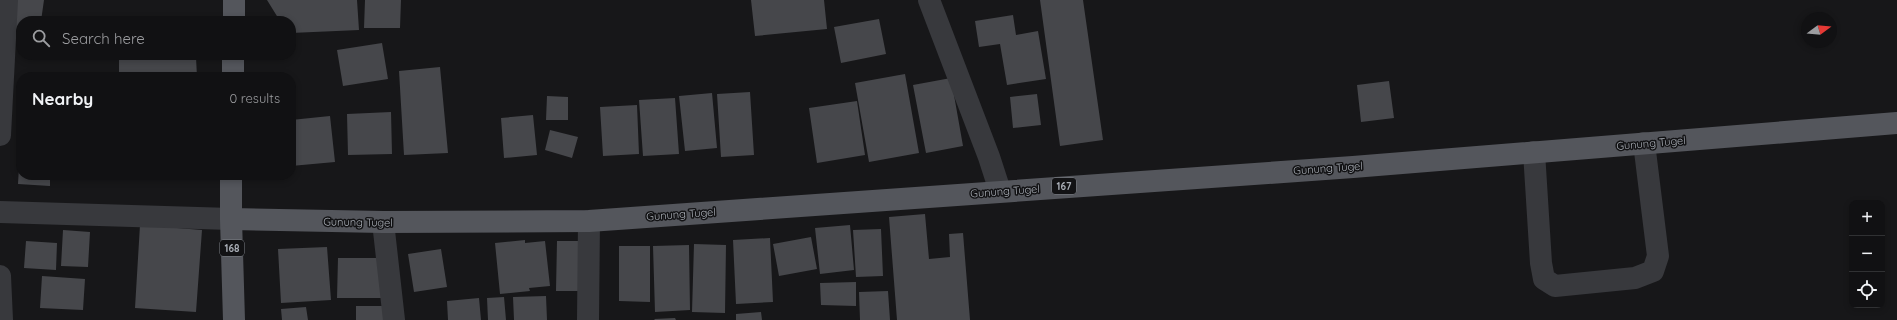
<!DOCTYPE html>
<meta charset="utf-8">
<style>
body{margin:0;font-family:Quicksand,sans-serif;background:#1a1a1c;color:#f1f3f6}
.controls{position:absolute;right:12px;bottom:12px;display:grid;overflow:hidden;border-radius:8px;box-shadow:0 2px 6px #0003}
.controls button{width:36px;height:36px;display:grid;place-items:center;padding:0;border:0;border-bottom:1px solid #303133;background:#111113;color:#f1f3f6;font:20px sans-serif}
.compass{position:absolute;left:1801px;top:12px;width:36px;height:36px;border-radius:50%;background:#111113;box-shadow:0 2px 6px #0003;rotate:74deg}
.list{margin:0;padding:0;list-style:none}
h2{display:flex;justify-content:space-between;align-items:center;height:52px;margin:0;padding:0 16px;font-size:17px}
h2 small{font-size:13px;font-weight:400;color:#9c9da0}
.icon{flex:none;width:22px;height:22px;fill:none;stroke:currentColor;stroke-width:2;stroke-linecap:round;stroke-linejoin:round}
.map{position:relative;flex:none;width:1897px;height:320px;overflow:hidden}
.search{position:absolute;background:#111113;box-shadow:0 2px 6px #0003;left:16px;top:16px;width:280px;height:44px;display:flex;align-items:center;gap:10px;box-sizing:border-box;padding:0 14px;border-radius:16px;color:#9c9da0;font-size:15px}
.panel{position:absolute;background:#111113;box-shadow:0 2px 6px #0003;left:16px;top:72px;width:280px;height:108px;border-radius:16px}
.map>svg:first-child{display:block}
.building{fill:#46474b}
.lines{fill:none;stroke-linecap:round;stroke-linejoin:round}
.minor{stroke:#38393d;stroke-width:22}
.major{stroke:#54565c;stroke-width:22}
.labels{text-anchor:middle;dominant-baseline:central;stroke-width:3;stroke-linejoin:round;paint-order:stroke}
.shield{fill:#121214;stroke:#7c8086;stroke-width:1}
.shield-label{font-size:10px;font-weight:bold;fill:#aaafb7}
.street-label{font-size:11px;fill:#aaafb7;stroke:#121214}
</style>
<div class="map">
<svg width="1897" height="320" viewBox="0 0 1897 320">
<rect width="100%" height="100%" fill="#171719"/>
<path class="building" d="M14,0H44L41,21H21V30L10,29Z
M267,0H357L359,30L291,33V21H280Z
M365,0H401L400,28H364Z
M751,0H824L827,29L755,36Z
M1040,0H1083L1103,140L1060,146Z
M1013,15L1016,35L1038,31L1046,79L1007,85L1000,44L979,47L975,21Z
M879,19L886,54L841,63L834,27Z
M382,43L388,79L343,86L337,50Z
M196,57L197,77H119V58Z
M440,67L448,153L404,155L399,71Z
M905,74L919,153L869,162L855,83Z
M951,78L963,146L926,153L913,85Z
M1389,81L1394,118L1361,122L1357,85Z
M750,92L754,155L721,157L717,94Z
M712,93L717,148L685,151L679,96Z
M1037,94L1041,125L1013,128L1010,97Z
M547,96L568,97V120H546Z
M675,98L679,154L643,156L639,100Z
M857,101L865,155L817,163L809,108Z
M637,105L639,154L603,156L600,107Z
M391,112L392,154L348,155L347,114Z
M533,115L537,155L504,158L501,118Z
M330,116L335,162L291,166V120Z
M550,130L578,137L572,158L545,150Z
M20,149L21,175H50V186L18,184Z
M925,214L929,259L950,257L949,234L963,233L970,320H897L889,217Z
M140,225L202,230L196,312L135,308Z
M850,225L854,270L820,274L815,228Z
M881,229L883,276L856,277L853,230Z
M63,230L90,232L88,267L61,266Z
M811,237L817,269L779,276L773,244Z
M770,238L773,302L736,304L733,240Z
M525,240V243L545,241L550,286L529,288L530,291L500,294L495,243Z
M26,241L57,243L56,270L24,268Z
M557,241H580V291H556Z
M694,244L726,245L725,313L692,312Z
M689,245L690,310L655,312L653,246Z
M619,246H650V302L619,301Z
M327,247L331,300L281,303L278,249Z
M441,249L447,287L414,292L408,254Z
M338,258H383V298H337Z
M42,276L85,279L83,310L40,308Z
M856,282V306L821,305L820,283Z
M888,291L890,320H860L859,292Z
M546,296L547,320H514L513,297Z
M504,297L506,320H488L487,298Z
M479,298L481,320H448L447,301Z
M356,306H386V320H356Z
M306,307L308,320H282L281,309Z
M761,312L762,320H736V314Z
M675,318L676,320H655L654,319Z"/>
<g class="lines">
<path class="minor" d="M929,0L989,157L1000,191
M0,135L7,0
M1534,152L1541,263L1544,279L1555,286L1635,278L1653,271L1658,256L1644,143
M0,212L231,219
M383,222L394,320
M0,276L2,320
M588,320L589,221"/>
<path class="major" d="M234,21V0
M233,77V55
M231,175V219L234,320
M231,219L383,222L589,221L1353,167L1897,123"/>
</g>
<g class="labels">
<g class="shield">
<rect x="1052" y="178" width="24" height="16" rx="3"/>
<rect x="220" y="240" width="24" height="16" rx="3"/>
</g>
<g class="shield-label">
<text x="1064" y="186">167</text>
<text x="232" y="248">168</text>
</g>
<g class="street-label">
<text transform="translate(1651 143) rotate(-5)">Gunung Tugel</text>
<text transform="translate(1328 168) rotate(-4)">Gunung Tugel</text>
<text transform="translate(1005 191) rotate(-4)">Gunung Tugel</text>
<text transform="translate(681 214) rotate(-4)">Gunung Tugel</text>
<text transform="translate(358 222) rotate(1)">Gunung Tugel</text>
</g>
</g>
</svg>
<div class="controls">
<button>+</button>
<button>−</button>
<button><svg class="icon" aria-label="locate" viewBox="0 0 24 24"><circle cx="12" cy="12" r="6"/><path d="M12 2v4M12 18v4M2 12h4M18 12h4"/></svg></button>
</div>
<svg class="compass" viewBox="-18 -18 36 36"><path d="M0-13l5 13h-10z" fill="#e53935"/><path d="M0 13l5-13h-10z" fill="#9c9da0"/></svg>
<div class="search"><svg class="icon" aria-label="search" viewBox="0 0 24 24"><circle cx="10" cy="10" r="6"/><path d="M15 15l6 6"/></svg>Search here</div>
<section class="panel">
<h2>Nearby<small>0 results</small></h2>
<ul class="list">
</ul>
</section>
</div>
